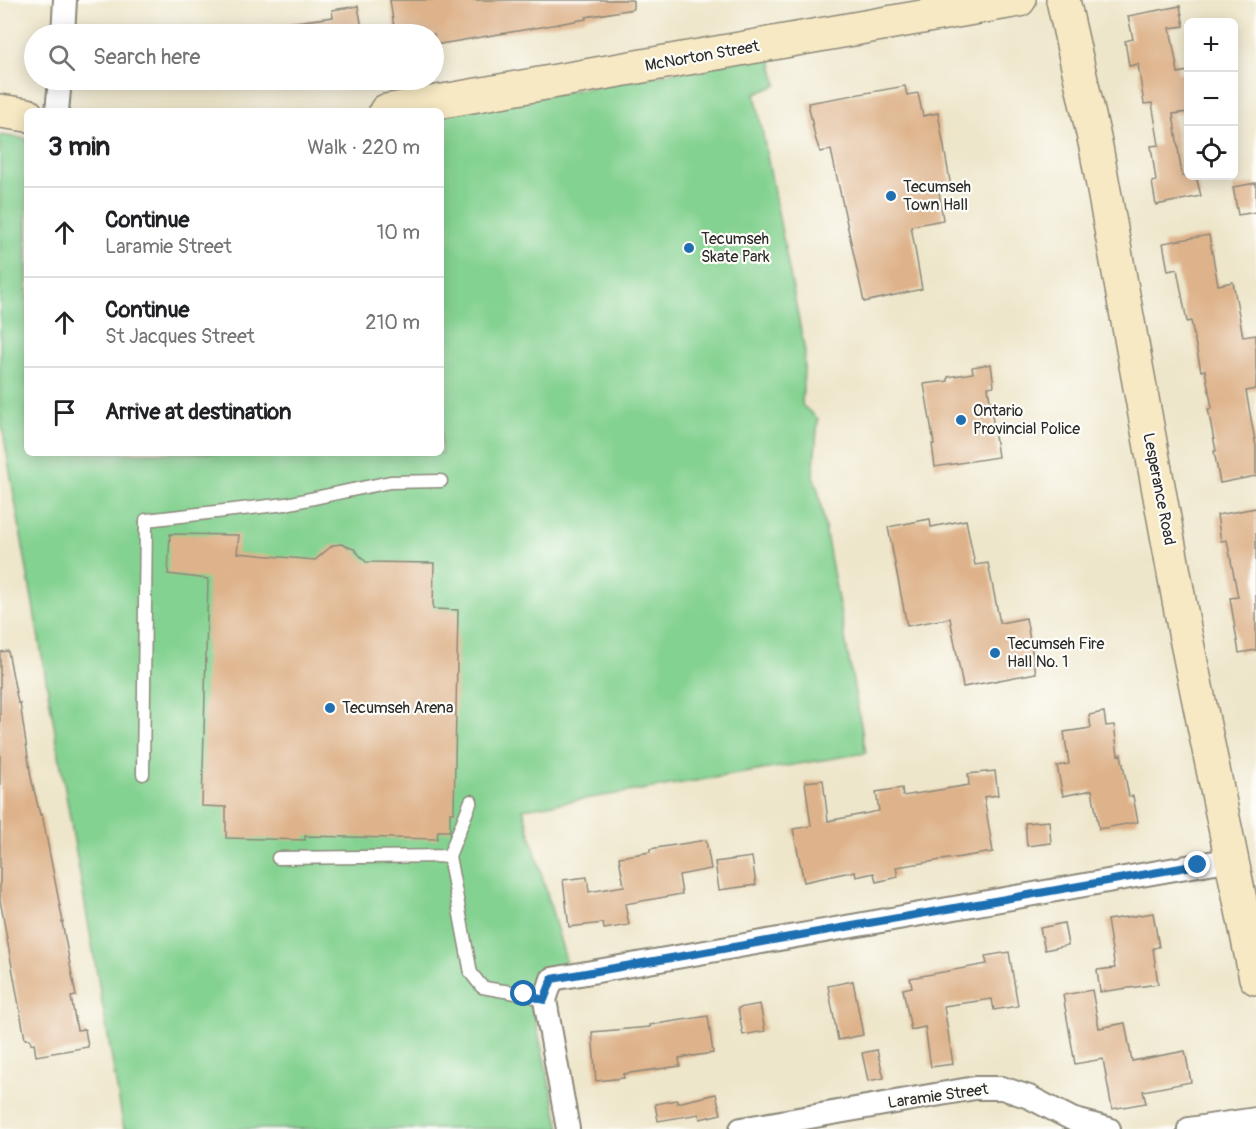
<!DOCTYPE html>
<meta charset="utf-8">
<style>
body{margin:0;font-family:Pangolin,sans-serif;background:#f6f6f6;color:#202124}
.controls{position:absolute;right:18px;top:18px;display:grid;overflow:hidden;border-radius:9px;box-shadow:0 3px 15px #0003}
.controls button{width:54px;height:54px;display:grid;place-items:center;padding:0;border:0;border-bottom:2px solid #e0e0e0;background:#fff;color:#202124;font:30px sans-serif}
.stop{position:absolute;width:18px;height:18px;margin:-14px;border:4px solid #1f6fb2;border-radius:50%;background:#fff}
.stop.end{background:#1f6fb2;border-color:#fff;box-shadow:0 2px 6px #0008}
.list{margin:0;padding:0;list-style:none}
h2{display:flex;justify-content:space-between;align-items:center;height:78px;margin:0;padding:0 24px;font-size:26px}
h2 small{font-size:20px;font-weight:400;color:#757577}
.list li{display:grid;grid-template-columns:39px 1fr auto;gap:18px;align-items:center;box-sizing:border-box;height:90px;padding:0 24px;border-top:2px solid #e0e0e0}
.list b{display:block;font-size:22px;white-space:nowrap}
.list p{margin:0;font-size:20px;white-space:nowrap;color:#757577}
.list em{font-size:20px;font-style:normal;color:#757577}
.icon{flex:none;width:33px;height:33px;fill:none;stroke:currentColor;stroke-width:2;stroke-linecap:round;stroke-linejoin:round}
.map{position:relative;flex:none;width:1256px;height:1129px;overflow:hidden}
.search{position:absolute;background:#fff;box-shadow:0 3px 15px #0003;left:24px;top:24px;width:420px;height:66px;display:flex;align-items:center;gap:15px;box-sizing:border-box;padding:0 21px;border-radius:33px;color:#757577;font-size:22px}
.panel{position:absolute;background:#fff;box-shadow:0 3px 15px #0003;left:24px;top:108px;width:420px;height:348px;border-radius:9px}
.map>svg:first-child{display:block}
.green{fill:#84d291;stroke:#587e5e;stroke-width:1.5}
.building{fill:#deb38b}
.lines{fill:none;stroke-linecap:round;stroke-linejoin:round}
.lane-casing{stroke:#8c887a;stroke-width:15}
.street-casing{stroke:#8c887a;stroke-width:26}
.secondary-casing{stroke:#8c887a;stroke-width:36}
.lane{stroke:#fff;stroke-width:12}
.street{stroke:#fff;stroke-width:22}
.secondary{stroke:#f7e9c3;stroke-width:33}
.route{stroke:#1f6fb2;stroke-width:8}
.poi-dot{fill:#1f6fb2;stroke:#fdfcf7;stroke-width:2}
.labels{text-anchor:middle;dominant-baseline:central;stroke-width:4.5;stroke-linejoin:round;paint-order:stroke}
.street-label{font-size:16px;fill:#2b2b2b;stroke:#fdfcf7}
.poi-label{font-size:16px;fill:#2b2b2b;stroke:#fdfcf7;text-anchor:start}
</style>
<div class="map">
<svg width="1256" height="1129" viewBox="0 0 1256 1129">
<rect width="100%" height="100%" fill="#fdfcf7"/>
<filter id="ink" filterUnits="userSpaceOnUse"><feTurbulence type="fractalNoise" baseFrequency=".0167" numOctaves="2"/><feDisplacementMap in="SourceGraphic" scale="12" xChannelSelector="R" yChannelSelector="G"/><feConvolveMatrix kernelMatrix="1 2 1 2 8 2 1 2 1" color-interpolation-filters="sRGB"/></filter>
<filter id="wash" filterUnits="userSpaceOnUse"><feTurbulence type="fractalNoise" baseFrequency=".008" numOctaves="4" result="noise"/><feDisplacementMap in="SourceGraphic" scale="24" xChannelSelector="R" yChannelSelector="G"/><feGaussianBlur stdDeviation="1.35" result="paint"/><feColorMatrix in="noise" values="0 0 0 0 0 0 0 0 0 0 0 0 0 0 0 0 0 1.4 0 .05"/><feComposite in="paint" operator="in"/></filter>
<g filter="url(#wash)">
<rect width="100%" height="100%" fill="#eee6ca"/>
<path class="green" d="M770,55L777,85L755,94L805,352L802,405L818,419L813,476L818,490L866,753L523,809L566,961L528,988L560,1129H124L0,414V135L27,139V453H441V114Z"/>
<g id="blocks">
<path class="building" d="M390,0H633V9L586,17V19L541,27L434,45V34H395Z
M358,6L363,34H282L281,24L333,17L332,10Z
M1180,6L1184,26L1170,28L1178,73L1188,71V112L1173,114L1182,176H1196L1201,196L1156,205L1152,182L1156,181L1151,146L1159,145L1152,103L1144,104L1138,64L1129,66L1125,41L1133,39L1128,16Z
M905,86L907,95L918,93L923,116L938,113L951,187L939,191L943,220L911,226L922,289L864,302L831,150L820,152L815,137L808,103Z
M1256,183V212L1238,215L1233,187Z
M1209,235L1218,285L1233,282L1243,337L1256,335V389L1246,391L1256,446V476L1220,483L1214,451H1216L1208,409L1212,408L1205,370L1201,371L1191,321L1187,322L1177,269L1168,271L1163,243Z
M991,364L994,386L988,387L998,457L935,467L932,444H934L924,384L948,381V377L973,373L972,367Z
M1256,508V650L1239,653L1230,598L1238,597L1227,540L1221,541L1217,515Z
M930,519L931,527L966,520L975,565L988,563L1000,623L1026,618L1036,673L963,687L950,618L907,626L888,527Z
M170,534L239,535L237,553L315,560L333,545L341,544L354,549L366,562L434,563L433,609L458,610L454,813H450V831H438L437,839L305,836V840L226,838V807L202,806L208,579L168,574Z
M8,651L18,703H20L31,777L40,815L42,814L63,922H62L76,996L71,997L77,1030L85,1029L88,1047L36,1056L34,1043L31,1044L30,1039H25L0,900V652Z
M1104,712L1106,726L1114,725L1118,755L1121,754L1129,797L1133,796L1138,822L1099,829L1092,790L1063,796L1057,766L1069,764L1064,732L1091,728L1089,715Z
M995,771L998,795L984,797L993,852L896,867L898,877L876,882L874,873L856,877L855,871L804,882L793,829L811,826L805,782L823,780L828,821L879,811L876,792L902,788L903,796L969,785L968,774Z
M1049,821L1051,843L1027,846L1025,823Z
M706,840L711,869L679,875L682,894L625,904L629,925L604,929L603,923L569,927L563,880L587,877L589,892L624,886L619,857L650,852V849Z
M752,857L756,885L719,890L715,862Z
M1153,913L1159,947L1153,948L1158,984L1100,992L1097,970L1115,968L1107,920Z
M1064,923L1068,945L1045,950L1040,928Z
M1009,952L1018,1006L994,1010L992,999L944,1006L953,1064L931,1067L925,1027L911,1030L903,989L912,987L910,978L987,964L985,956Z
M853,981L863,1035L838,1040L828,986Z
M1092,990L1099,1028L1125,1023L1132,1061L1185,1051L1191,1082L1143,1091L1146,1103L1112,1109L1103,1059L1075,1064L1063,995Z
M760,1004L765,1031L743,1035L738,1008Z
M708,1016L713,1053L679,1058L680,1066L623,1074L624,1078L596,1081L592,1032L650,1027V1025Z
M877,1050L884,1078L868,1081L862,1053Z
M716,1094L721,1114L700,1119L699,1114L658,1121L655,1104L677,1100V1103Z"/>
</g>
</g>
<g filter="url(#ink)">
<use href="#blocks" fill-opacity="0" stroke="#8c887a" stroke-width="1.5"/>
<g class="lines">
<g class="lane-casing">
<path id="lane" d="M143,774L146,520L286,504L390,482L441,481
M471,801L449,856L471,973L482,987C503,992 524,992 545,1000
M278,858L449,856"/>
</g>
<g class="street-casing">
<path id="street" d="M63,34L65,0
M57,111L60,80
M568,1129L545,1000L552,979L1232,859
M741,1129L975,1088H1002L1029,1097L1072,1119L1109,1129
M1189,1129L1256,1119"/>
</g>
<g class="secondary-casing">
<path id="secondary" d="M1063,0L1096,147L1185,633L1256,978
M0,111L27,115
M386,111L1019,0"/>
</g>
<use href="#lane" class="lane"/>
<use href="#street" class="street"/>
<use href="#secondary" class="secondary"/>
</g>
</g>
<g class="lines" filter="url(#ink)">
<path class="route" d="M524,994L544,1000L552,979L1198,865"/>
</g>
<g class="poi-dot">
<circle cx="891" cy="196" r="6"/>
<circle cx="689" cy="248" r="6"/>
<circle cx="961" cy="420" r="6"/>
<circle cx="995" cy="653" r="6"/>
<circle cx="330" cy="708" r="6"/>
</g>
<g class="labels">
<g class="street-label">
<text transform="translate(702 56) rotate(-10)">McNorton Street</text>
<text transform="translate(1159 489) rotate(79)">Lesperance Road</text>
<text transform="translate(938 1096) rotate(-8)">Laramie Street</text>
</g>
<g class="poi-label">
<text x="903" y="187">Tecumseh<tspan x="903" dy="18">Town Hall</tspan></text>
<text x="701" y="239">Tecumseh<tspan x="701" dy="18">Skate Park</tspan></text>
<text x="973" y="411">Ontario<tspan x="973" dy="18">Provincial Police</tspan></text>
<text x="1007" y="644">Tecumseh Fire<tspan x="1007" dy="18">Hall No. 1</tspan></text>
<text x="342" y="708">Tecumseh Arena</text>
</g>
</g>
</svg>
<div class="controls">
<button>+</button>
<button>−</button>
<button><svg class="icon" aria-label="locate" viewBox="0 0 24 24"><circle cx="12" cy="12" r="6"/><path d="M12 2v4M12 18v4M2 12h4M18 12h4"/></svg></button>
</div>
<div class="stop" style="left:524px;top:994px"></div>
<div class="stop end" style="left:1198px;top:865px"></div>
<div class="search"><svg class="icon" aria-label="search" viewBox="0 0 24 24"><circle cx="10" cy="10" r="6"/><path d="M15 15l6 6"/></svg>Search here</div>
<section class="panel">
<h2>3 min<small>Walk · 220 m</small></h2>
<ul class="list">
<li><svg class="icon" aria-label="ahead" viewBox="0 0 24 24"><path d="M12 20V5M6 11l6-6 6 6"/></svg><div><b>Continue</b><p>Laramie Street</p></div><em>10 m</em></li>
<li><svg class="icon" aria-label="ahead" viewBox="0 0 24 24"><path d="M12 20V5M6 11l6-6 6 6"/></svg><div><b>Continue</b><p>St Jacques Street</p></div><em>210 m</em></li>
<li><svg class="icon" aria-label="arrive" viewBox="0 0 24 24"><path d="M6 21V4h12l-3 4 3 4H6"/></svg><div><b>Arrive at destination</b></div></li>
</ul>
</section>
</div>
